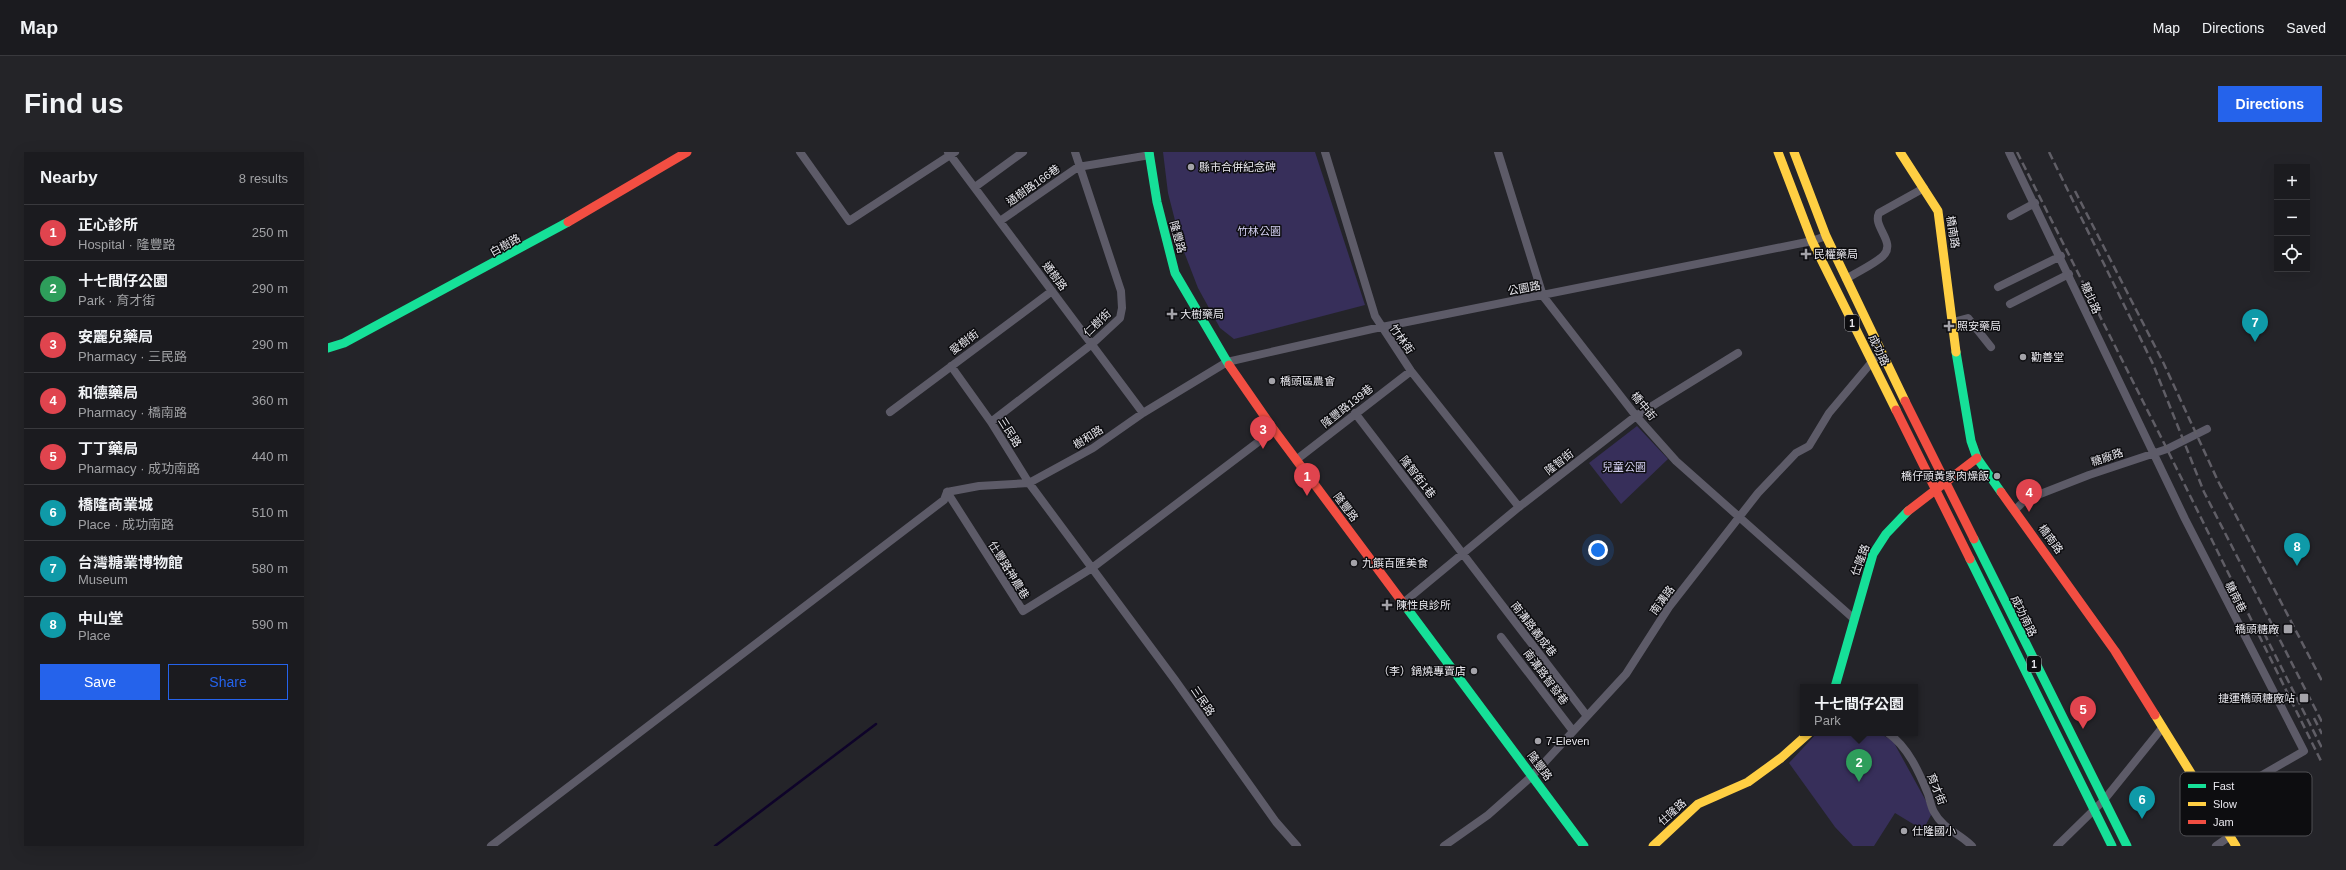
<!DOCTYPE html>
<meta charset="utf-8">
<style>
body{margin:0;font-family:Arial,"Noto Sans TC",sans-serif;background:#242428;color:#f1f3f6}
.controls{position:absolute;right:12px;top:12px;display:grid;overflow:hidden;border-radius:0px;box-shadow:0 4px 16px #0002}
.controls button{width:36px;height:36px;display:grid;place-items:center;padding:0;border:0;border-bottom:1px solid #39393d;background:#1b1b1f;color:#f1f3f6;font:20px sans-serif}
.you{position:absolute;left:1270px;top:398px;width:14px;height:14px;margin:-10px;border:3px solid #fff;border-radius:50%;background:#1a73e8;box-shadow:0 0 0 6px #1a73e833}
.badge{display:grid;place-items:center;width:26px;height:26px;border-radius:50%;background:#2563eb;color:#fff;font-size:13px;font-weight:700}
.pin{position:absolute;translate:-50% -33px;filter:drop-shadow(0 1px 2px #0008)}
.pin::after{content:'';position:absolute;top:21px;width:14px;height:12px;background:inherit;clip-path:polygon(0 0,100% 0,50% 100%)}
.popup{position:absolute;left:1472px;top:532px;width:118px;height:52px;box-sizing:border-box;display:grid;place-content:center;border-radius:0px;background:#1b1b1f;filter:drop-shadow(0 1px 3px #0005);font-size:13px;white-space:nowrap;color:#a0a1a4}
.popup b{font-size:15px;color:#f1f3f6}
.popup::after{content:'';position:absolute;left:50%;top:100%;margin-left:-8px;border:8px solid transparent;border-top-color:#1b1b1f}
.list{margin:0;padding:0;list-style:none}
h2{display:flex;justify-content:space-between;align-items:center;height:52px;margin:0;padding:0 16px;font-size:17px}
h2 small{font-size:13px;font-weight:400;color:#a0a1a4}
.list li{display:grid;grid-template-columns:26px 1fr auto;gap:12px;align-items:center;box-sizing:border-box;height:56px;padding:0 16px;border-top:1px solid #39393d}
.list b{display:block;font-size:15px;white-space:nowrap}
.list p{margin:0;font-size:13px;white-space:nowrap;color:#a0a1a4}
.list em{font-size:13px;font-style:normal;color:#a0a1a4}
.actions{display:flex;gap:8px;padding:12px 16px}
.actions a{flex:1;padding:9px 0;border:1px solid #2563eb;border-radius:0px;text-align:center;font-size:14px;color:#2563eb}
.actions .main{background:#2563eb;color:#fff}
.icon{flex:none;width:22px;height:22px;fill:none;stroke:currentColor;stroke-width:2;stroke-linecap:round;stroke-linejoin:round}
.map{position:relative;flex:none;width:1994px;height:694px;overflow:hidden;border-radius:0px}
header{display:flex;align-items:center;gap:24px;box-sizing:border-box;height:56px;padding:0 20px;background:#1b1b1f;border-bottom:1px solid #39393d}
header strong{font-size:19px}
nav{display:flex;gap:22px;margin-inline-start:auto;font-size:14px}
.intro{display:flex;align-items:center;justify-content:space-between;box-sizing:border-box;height:96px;padding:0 24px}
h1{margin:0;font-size:28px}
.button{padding:10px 18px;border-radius:0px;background:#2563eb;color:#fff;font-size:14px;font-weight:700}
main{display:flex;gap:24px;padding:0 24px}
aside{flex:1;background:#1b1b1f;border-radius:0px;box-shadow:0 4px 16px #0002}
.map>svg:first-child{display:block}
.green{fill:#372f5a}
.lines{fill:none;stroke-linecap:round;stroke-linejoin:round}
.stream{stroke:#0e0329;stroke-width:2.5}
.street{stroke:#5d5b68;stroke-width:8}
.fast{stroke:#16e098;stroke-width:9}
.slow{stroke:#ffcf43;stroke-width:9}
.jam{stroke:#f24e42;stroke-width:9}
.rail{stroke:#605e66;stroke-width:2.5;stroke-dasharray:8 4;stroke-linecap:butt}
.poi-dot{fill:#a4a3a9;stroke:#0d0d10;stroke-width:1.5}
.labels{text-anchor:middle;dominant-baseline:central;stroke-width:3;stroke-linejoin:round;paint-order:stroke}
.shield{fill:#0d0d10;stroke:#a7a6ab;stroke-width:1}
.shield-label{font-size:10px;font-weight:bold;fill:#e9e8ee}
.poi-label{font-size:11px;fill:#e9e8ee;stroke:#0d0d10;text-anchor:start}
.street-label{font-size:11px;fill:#e9e8ee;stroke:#0d0d10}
.park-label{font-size:11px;fill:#d4d0f2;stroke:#0d0d10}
.key{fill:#0d0d10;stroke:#4f4f53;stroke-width:1}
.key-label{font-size:11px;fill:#e9e8ee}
</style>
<header>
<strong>Map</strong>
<nav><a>Map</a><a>Directions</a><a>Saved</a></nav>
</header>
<div class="intro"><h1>Find us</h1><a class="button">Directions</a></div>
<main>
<aside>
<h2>Nearby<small>8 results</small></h2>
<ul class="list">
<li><span class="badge" style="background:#e0444e">1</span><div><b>正心診所</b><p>Hospital · 隆豐路</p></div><em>250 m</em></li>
<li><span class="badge" style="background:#2e9e5b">2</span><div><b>十七間仔公園</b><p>Park · 育才街</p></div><em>290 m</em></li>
<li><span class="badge" style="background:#e0444e">3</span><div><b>安麗兒藥局</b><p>Pharmacy · 三民路</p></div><em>290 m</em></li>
<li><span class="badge" style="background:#e0444e">4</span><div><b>和德藥局</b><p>Pharmacy · 橋南路</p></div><em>360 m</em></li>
<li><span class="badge" style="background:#e0444e">5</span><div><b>丁丁藥局</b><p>Pharmacy · 成功南路</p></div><em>440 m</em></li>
<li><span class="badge" style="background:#0f9aa8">6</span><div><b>橋隆商業城</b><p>Place · 成功南路</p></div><em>510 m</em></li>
<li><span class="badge" style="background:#0f9aa8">7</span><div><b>台灣糖業博物館</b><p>Museum</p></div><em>580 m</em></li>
<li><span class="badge" style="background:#0f9aa8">8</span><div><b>中山堂</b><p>Place</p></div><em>590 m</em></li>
</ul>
<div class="actions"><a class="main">Save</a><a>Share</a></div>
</aside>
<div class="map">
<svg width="1994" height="694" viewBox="0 0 1994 694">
<rect width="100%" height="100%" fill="#242429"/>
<path class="green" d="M835,0H987L1037,153L906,187L892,176L870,136L853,92L840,41Z
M1309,274L1340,307L1293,352L1261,311Z
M1489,581H1551L1565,589L1598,649L1603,663L1595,678L1567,661L1546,694H1525L1507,675L1461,611Z"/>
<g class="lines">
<path class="stream" d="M387,694L548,572"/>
<path class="street" d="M472,0L521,69L627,0
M620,0L815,261
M997,0L1047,164L1083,219L1191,355
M1170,0L1215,144L1308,264L1348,309L1525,466
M1681,0L1857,367L1976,599L1882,653
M647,35L695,0
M1683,64L1707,51
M672,69L750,15L822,3
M1518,127C1529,120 1545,113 1555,104C1569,90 1544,75 1551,61L1596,36
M1670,135L1733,104
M1682,152L1741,122
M1625,170L1640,166L1663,195
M623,214L663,270L701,331L847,528L948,670L969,694
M562,260L724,139
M1027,261L1259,564
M663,270L764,192L792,166L794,156L793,139L747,0
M968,308L1083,219
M619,340L651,334L701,331L765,296L815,261L899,210L1044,177L1484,89L1498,84
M619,340L695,459L764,416L946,278
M1687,358L1697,348L1761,323L1839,297L1879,277
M1075,451L1191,355L1308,264L1410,201
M1173,485L1245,579
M1560,581C1580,595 1591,620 1600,642C1602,648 1603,655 1606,660C1615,677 1631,681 1644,694
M163,694L616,348L619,340
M1116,694L1160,663L1204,624L1298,522L1341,455L1430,341L1468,301L1481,294L1501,261L1553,199
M1729,694L1776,648L1834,576
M1888,694L1902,684"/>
<path class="fast" d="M821,0L829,50L847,121L901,213
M0,196L16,191L240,70
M1628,200L1643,289L1649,306L1673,340
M1646,387L1799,694
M1642,407L1784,694
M1078,455L1256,694
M1507,535L1545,402L1558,382L1580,359"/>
<path class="slow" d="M1450,0L1484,89L1568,258
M1466,0L1498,84L1577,249
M1572,0L1610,59L1628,200
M1827,563L1908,694
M1325,694L1370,652L1420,630L1453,606L1481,581"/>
<path class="jam" d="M240,70L359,0
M901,213L946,278L1078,455
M1577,249L1646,387
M1568,258L1642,407
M1673,340L1787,499L1827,563
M1580,359L1649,306"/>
<path class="rail" d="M1689,0L1839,297L1994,611
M1721,0L1825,212L1876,340L1994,570
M1747,39L1835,210L1890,329L1994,529
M1936,481L1994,596
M1986,566L1994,582"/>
</g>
<g class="poi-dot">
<circle cx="863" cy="15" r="4"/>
<path d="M1476 96h4v4h4v4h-4v4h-4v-4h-4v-4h4z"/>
<path d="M842 156h4v4h4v4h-4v4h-4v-4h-4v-4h4z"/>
<path d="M1619 168h4v4h4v4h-4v4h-4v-4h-4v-4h4z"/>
<circle cx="1695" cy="205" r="4"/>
<circle cx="944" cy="229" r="4"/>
<circle cx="1669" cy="324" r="4"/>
<circle cx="1026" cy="411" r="4"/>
<path d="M1057 447h4v4h4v4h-4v4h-4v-4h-4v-4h4z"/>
<rect x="1955" y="472" width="10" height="10" rx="2"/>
<circle cx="1146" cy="519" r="4"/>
<rect x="1971" y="541" width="10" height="10" rx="2"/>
<circle cx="1210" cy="589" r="4"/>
<circle cx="1576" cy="679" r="4"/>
</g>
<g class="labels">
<g class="shield">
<rect x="1517" y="163" width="14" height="16" rx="3"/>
<rect x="1699" y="504" width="14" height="16" rx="3"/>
</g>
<g class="shield-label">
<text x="1524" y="171">1</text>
<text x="1706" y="512">1</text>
</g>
<g class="poi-label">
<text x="871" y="15">縣市合併紀念碑</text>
<text x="1486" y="102">民權藥局</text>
<text x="852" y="162">大樹藥局</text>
<text x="1629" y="174">照安藥局</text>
<text x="1703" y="205">勸善堂</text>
<text x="952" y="229">橋頭區農會</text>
<text x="1661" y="324" text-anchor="end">橋仔頭黃家肉燥飯</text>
<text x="1034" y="411">九饌百匯美食</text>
<text x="1068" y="453">陳性良診所</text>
<text x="1951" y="477" text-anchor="end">橋頭糖廠</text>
<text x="1138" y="519" text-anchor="end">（李）鍋燒專賣店</text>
<text x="1967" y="546" text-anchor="end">捷運橋頭糖廠站</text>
<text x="1218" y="589">7-Eleven</text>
<text x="1584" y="679">仕隆國小</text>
</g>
<g class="street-label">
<text transform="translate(705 33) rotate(-35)">通樹路166巷</text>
<text transform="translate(1625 80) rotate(81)">橋南路</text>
<text transform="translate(850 85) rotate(75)">隆豐路</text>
<text transform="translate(177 93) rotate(-29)">白樹路</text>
<text transform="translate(727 124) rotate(53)">通樹路</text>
<text transform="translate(1196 136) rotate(-11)">公園路</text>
<text transform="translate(1763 146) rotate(66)">糖北路</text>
<text transform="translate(769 171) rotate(-44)">仁樹街</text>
<text transform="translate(1074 187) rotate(55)">竹林街</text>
<text transform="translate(636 190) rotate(-37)">愛樹街</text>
<text transform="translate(1551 198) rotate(64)">成功路</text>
<text transform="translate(1019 254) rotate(-38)">隆豐路139巷</text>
<text transform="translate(1316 254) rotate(51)">橋中街</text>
<text transform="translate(682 280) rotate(58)">三民路</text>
<text transform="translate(760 285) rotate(-32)">樹和路</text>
<text transform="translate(1779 305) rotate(-18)">糖廠路</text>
<text transform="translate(1231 310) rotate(-38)">隆智街</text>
<text transform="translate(1090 325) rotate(52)">隆智街1巷</text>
<text transform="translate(1018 355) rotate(53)">隆豐路</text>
<text transform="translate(1723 387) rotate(54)">橋南路</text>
<text transform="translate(1532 408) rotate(-70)">仕隆路</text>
<text transform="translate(681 418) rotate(58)">仕豐路神農巷</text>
<text transform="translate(1908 445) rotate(63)">糖南巷</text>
<text transform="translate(1334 448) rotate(-54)">南溝路</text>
<text transform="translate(1696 464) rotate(64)">成功南路</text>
<text transform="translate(1206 477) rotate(52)">南溝路義成巷</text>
<text transform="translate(1218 525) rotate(53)">南溝路智發巷</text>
<text transform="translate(875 549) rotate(56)">三民路</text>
<text transform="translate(1212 614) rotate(53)">隆豐路</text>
<text transform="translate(1609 637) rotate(68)">育才街</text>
<text transform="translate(1344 660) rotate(-42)">仕隆路</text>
</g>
<g class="park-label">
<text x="931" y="79">竹林公園</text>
<text x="1296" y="315">兒童公園</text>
</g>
</g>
<rect x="1852" y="620" width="132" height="64" rx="6" class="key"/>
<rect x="1860" y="632" width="18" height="4" fill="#16e098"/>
<rect x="1860" y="650" width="18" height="4" fill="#ffcf43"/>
<rect x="1860" y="668" width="18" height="4" fill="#f24e42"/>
<g class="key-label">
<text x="1885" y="638">Fast</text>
<text x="1885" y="656">Slow</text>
<text x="1885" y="674">Jam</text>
</g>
</svg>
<div class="controls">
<button>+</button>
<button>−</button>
<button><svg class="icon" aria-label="locate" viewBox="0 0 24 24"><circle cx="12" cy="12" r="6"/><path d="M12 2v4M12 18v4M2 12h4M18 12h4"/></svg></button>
</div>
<div class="you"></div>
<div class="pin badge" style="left:979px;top:344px;background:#e0444e">1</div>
<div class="pin badge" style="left:1531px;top:630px;background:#2e9e5b">2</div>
<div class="popup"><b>十七間仔公園</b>Park</div>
<div class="pin badge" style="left:935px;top:297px;background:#e0444e">3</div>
<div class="pin badge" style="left:1701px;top:360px;background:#e0444e">4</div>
<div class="pin badge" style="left:1755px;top:577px;background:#e0444e">5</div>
<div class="pin badge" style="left:1814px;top:667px;background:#0f9aa8">6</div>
<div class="pin badge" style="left:1927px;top:190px;background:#0f9aa8">7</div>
<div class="pin badge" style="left:1969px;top:414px;background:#0f9aa8">8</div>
</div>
</main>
